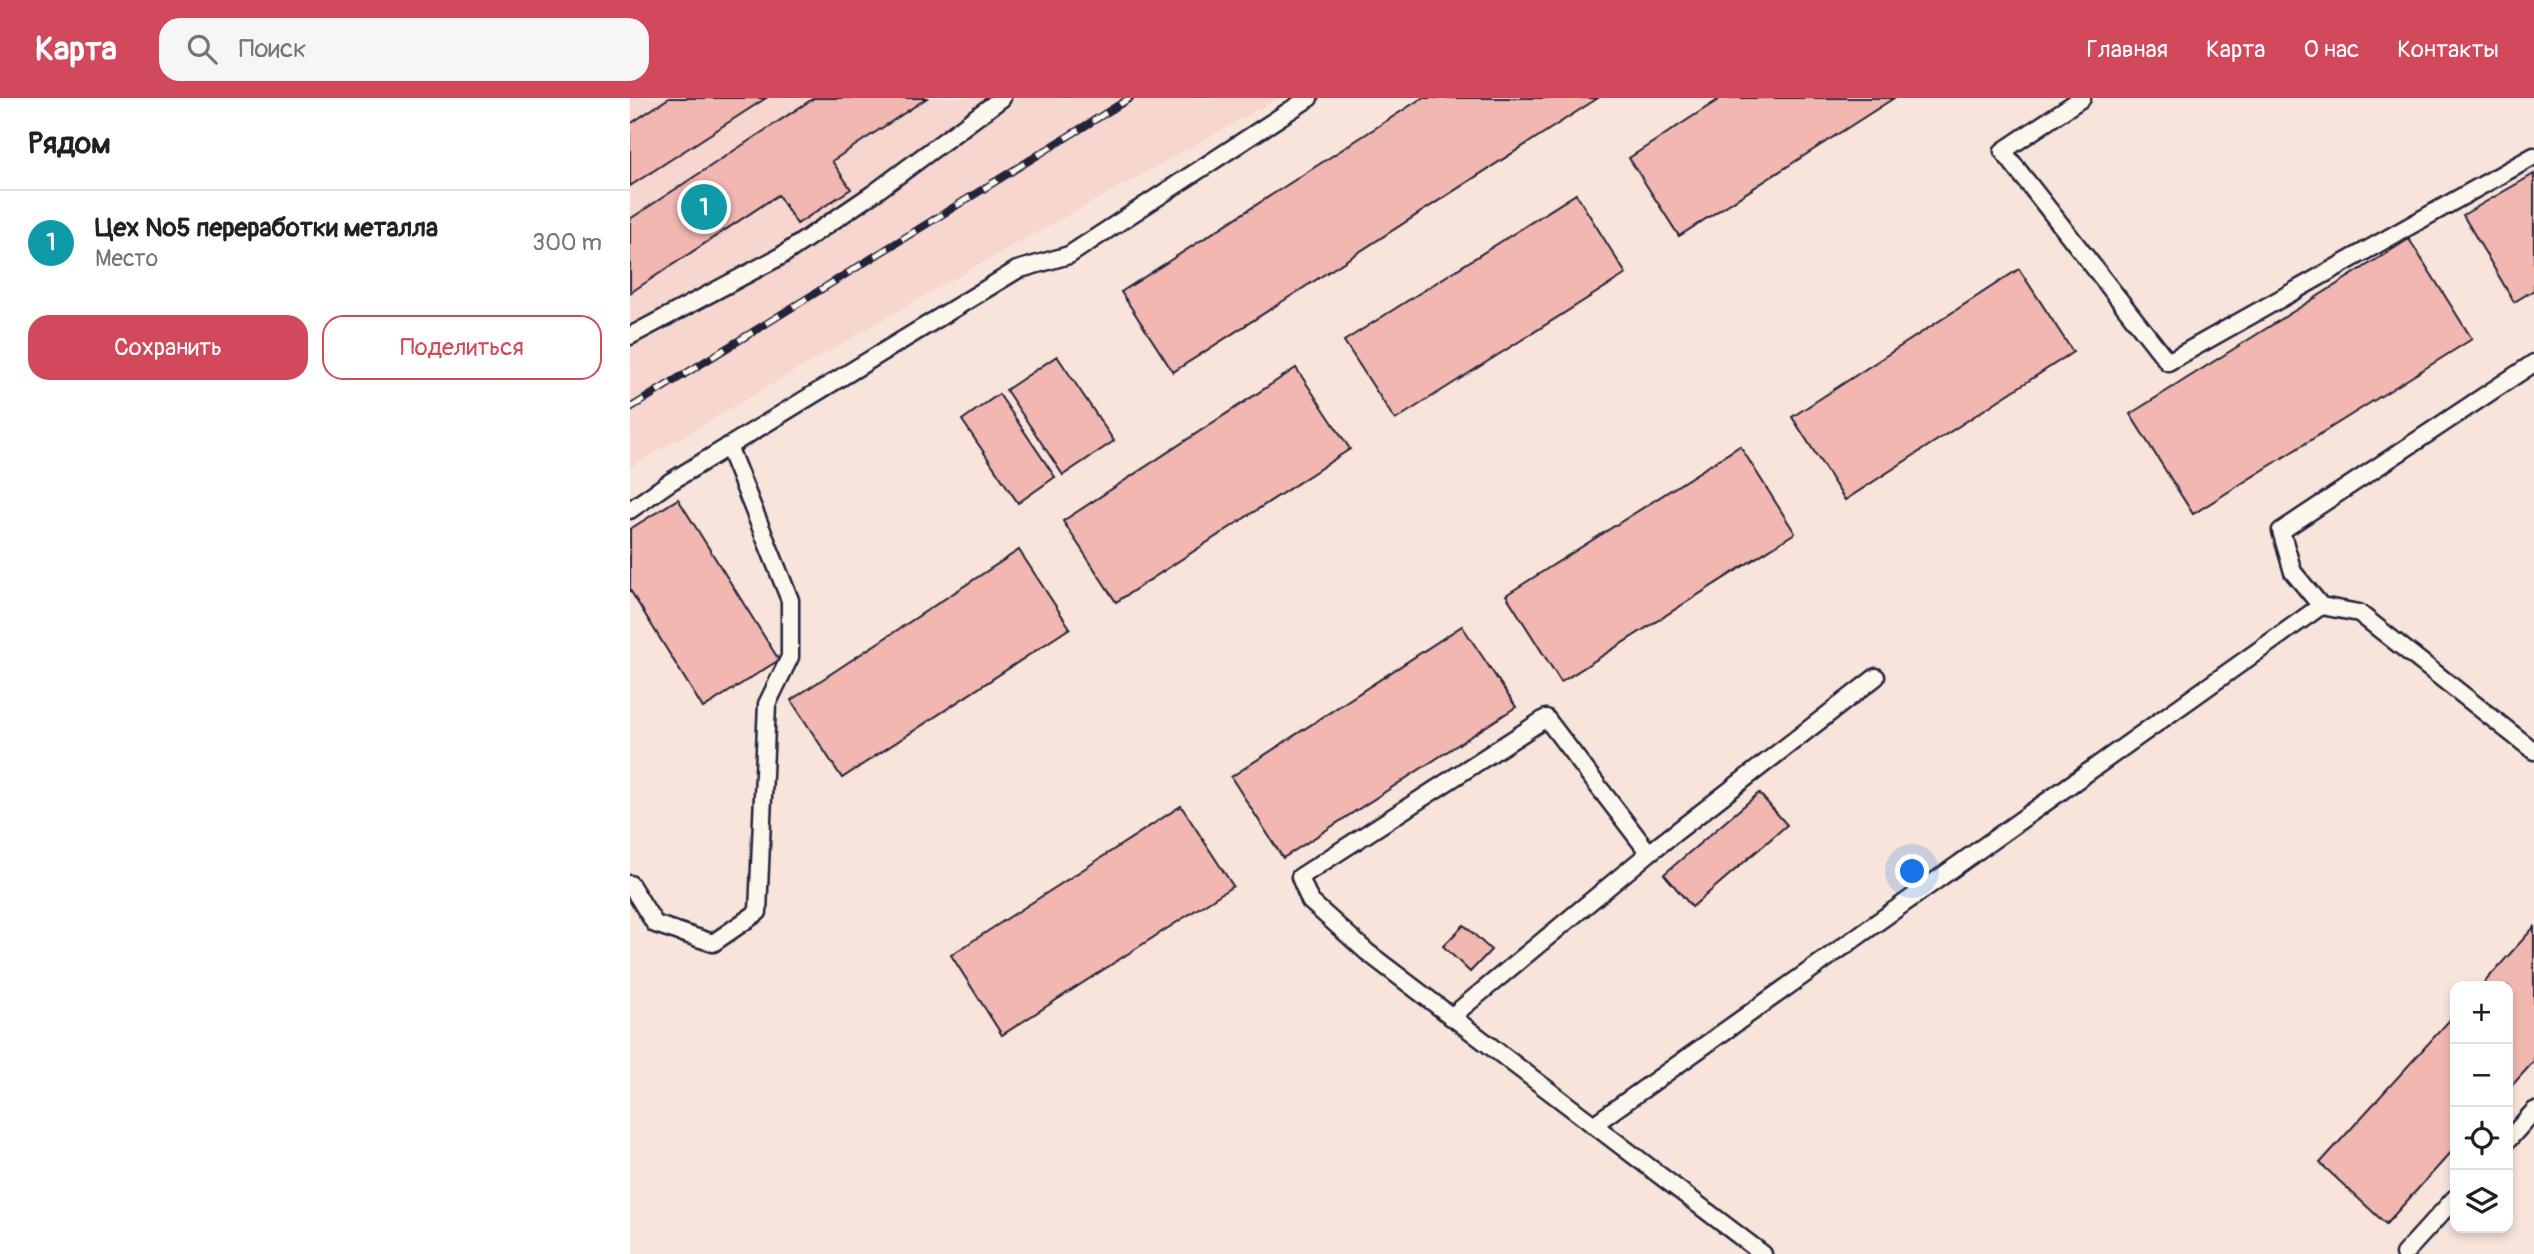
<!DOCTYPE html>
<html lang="ru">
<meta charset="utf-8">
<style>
body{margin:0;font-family:Pangolin,sans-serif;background:#f6f6f6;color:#202124}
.controls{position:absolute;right:21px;bottom:21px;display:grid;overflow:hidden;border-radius:14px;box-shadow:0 4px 10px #0003}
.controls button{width:63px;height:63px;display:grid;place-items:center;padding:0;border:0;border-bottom:2px solid #e0e0e0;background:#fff;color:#202124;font:35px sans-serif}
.you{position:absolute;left:1283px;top:774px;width:24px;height:24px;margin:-18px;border:5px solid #fff;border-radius:50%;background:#1a73e8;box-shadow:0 0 0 10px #1a73e833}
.badge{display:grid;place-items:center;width:46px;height:46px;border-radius:50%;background:#d1495b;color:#fff;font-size:23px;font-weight:700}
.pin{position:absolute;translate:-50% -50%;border:4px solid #fff;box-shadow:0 2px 7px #0006}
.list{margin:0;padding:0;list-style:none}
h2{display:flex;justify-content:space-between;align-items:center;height:91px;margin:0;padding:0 28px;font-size:30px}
h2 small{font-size:23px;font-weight:400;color:#757577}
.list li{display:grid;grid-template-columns:46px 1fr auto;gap:21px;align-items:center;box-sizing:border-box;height:105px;padding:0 28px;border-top:2px solid #e0e0e0}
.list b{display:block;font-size:26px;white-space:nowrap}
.list p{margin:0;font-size:23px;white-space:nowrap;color:#757577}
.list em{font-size:23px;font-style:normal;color:#757577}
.actions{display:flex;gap:14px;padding:21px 28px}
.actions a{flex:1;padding:16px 0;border:2px solid #d1495b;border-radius:21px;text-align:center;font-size:24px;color:#d1495b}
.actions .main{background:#d1495b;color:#fff}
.icon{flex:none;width:38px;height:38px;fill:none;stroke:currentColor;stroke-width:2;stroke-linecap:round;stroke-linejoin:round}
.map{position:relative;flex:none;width:1904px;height:1156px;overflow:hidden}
header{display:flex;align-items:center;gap:42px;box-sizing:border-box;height:98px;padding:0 35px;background:#d1495b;color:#fff}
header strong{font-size:33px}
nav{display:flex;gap:38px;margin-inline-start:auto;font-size:24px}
.search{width:490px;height:63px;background:#f6f6f6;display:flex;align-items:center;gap:18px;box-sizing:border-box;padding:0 24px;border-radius:21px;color:#757577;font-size:26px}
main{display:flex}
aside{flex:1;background:#fff}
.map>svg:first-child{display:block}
.built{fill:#f6d6ce}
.building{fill:#f2b7b1;stroke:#22223b;stroke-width:2}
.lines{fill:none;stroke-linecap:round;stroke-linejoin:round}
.lane-casing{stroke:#22223b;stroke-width:21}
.lane{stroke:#fbf7ec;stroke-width:16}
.rail-casing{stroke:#22223b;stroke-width:8}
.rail{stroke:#fbf7ec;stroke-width:5;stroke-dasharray:16;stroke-linecap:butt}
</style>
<header>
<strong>Карта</strong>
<div class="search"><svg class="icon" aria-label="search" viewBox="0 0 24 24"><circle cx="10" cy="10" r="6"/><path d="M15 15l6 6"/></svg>Поиск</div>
<nav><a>Главная</a><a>Карта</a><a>О нас</a><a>Контакты</a></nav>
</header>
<main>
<aside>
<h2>Рядом<small></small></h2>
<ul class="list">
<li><span class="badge" style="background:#0f9aa8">1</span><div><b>Цех №5 переработки металла</b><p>Место</p></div><em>300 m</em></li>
</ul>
<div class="actions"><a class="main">Сохранить</a><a>Поделиться</a></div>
</aside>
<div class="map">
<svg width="1904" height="1156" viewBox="0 0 1904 1156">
<rect width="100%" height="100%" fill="#f8e4da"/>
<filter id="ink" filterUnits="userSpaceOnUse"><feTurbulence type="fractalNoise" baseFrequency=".0143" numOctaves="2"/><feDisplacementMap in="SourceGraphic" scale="14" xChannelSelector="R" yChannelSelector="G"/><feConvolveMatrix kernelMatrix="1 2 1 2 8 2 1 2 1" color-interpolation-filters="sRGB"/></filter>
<g filter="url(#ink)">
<path class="built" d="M0,0H649L307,190L0,369Z"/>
<path class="building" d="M39,0H136L0,88V26Z
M184,0H297L202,63L221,91L167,126L148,97L0,195V121Z
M792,0H968L543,274L491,194Z
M1091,0H1264L1049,138L999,60Z
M1904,76V192L1884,204L1833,117Z
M946,96L996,176L765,322L714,243Z
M1779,141L1842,241L1563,416L1500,316Z
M1389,171L1443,254L1215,402L1162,319Z
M427,258L484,343L433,377L376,292Z
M666,270L720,351L486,504L433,423Z
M369,296L425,379L388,405L332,322Z
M1110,348L1165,435L931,584L876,497Z
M48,401L149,562L73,610L0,492V431Z
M389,452L440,530L212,680L161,602Z
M832,528L886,609L653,760L601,679Z
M1129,695L1157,727L1062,809L1034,776Z
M551,708L603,788L372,937L321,857Z
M834,827L861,852L840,874L813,848Z
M1904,829V963L1878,992V888H1851Z
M1825,916V1050L1756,1126L1690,1065Z"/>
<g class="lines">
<g class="lane-casing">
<path id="lane" d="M1452,0L1373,53L1538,264L1904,58
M0,238L151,158L244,95L372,0
M0,412L40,384L387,172L439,157L679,0
M1691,508L1663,474L1651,433L1904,265
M1019,755L1246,579
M0,786L25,826L83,845L128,814L137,606L160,559V502L98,348
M821,919L1019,755L916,620L670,779L680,803L737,854L1133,1156
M963,1027L1691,508L1729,515L1904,653
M1878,1042L1904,1013
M1774,1156L1825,1100"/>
</g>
<use href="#lane" class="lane"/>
<g class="rail-casing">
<path id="rail" d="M0,310L500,0"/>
</g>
<use href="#rail" class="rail"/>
</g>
</g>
</svg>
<div class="controls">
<button>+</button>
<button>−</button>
<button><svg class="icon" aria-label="locate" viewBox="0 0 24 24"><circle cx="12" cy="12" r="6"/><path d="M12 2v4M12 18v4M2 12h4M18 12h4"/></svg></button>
<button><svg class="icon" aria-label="layers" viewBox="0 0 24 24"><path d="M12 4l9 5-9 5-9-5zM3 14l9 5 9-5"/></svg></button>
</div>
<div class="you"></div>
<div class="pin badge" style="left:74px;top:109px;background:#0f9aa8">1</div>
</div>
</main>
